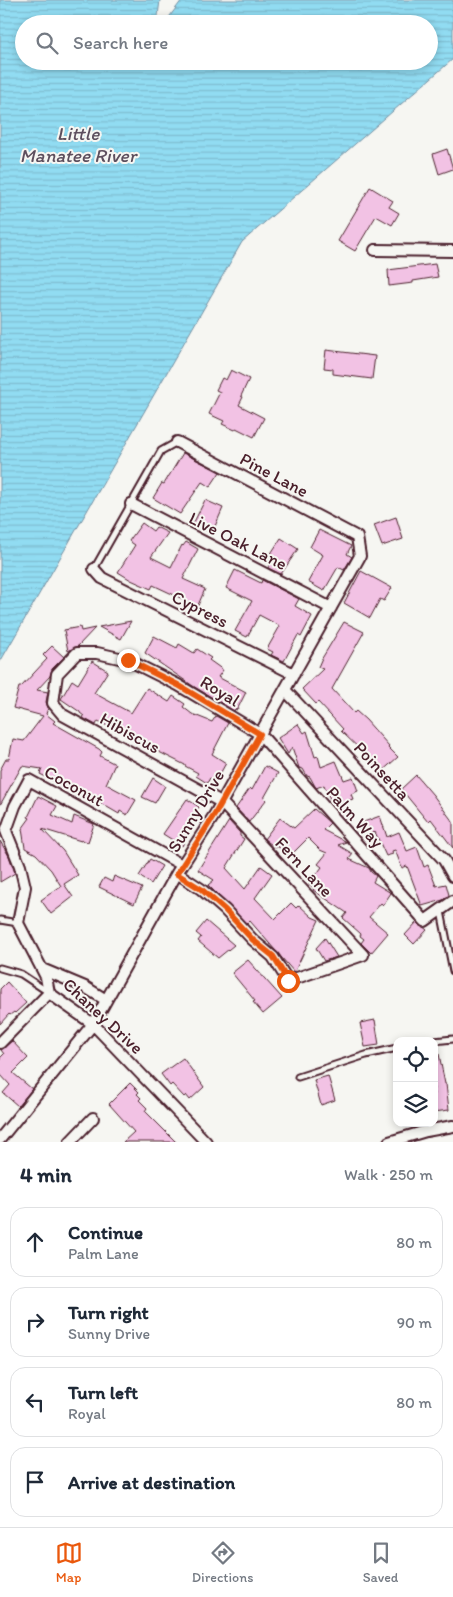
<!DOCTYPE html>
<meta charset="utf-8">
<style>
body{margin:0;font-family:Itim,sans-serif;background:#f2f2f3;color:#1f2937}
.controls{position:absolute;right:15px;bottom:15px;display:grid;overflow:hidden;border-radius:10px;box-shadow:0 2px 8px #0003}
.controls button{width:45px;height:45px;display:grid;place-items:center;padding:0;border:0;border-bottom:1px solid #e0e1e3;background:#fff;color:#1f2937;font:25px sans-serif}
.stop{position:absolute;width:15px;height:15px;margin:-11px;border:4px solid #ea580c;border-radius:50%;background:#fff}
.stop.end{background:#ea580c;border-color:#fff;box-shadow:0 1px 5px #0008}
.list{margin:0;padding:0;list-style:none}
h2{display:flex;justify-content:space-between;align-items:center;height:65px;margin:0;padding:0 20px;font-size:21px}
h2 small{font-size:16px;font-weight:400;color:#747a83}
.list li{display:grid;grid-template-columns:32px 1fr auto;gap:15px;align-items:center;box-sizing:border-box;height:70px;margin:0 10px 10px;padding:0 10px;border:1px solid #e0e1e3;border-radius:15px}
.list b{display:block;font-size:19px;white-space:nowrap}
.list p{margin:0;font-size:16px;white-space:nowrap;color:#747a83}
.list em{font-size:16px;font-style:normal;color:#747a83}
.icon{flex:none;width:28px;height:28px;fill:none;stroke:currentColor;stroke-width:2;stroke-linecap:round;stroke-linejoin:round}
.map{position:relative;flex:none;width:453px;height:1142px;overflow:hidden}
.search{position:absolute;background:#fff;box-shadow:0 2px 8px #0003;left:15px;right:15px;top:15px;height:55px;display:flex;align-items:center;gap:12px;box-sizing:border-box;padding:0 18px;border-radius:28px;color:#747a83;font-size:19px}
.sheet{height:385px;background:#fff}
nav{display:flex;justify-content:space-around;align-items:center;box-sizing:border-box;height:70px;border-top:1px solid #e0e1e3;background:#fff;font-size:14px;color:#747a83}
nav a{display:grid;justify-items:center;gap:2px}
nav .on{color:#ea580c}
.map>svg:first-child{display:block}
.water{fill:url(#water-rules);stroke:#7590a2}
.building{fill:#f2c2e4;stroke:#4a1f2b}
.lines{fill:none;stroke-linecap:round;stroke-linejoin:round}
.service-casing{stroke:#4a1f2b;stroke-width:9}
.minor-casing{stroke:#4a1f2b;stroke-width:14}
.service{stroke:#f6f6f2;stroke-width:5}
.minor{stroke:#f6f6f2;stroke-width:10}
.route{stroke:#ea580c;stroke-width:6}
.labels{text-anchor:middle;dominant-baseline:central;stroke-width:4;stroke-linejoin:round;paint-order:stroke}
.street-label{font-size:18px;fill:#4a1f2b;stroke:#f6f6f2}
.water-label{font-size:19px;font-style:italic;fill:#5c4e5d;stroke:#f6f6f2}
</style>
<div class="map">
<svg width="453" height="1142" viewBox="0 0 453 1142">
<defs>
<pattern id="water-rules" width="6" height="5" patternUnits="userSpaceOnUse" patternTransform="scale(1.25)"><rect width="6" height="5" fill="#91dcf2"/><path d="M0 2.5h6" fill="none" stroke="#7fbcd0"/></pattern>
</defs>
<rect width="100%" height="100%" fill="#f6f6f2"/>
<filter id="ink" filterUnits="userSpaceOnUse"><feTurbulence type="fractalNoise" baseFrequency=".02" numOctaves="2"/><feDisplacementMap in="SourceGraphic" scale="10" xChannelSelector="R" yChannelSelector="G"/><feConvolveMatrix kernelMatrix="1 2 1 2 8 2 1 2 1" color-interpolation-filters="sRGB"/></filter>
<g filter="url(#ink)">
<path class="water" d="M0,0H160L157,24H24V61H429V24H164L182,0H453V59L242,242L0,662Z"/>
<path class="building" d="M447,149L453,169L439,174L433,154Z
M370,187L393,201L389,207L399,213L392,225L376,216L355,251L338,241Z
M435,264L438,277L413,281V283L389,286L388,270Z
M326,350L375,356L372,379L333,374V369L324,368Z
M231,370L249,379L241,396L243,397L239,405L264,418L254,437L236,428L235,430L222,424L224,421L209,414L220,392L216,390L222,378L226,380Z
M183,453L220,472L210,487L202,482L180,514L153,498L162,483L164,484Z
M205,500L223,508L212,533L193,524Z
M396,517L403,539L382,546L374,525Z
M142,523L153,531L156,527L168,533L151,557L171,567L182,545L183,546L186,542L198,549L183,579L205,589L196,610L184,604L185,600L153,585L151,589L131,580L118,572L135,545L129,541Z
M319,530L351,546L347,554L352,557L344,570L338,567L324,591L308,582L323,555L310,547Z
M281,538L298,549L281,574L268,568L275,558L270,555Z
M235,570L261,583L262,580L299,599L295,606L312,616L301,637L298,635L284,661L271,655L273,652L267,649L280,626L259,615L247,637L235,631L252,601L226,588Z
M361,571L392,588L384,601L380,599L370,618L344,603Z
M131,621L121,639L99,627Z
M344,622L364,632L332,689L354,713L356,711L366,720L389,746L388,747L398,757L380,773L366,758L368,757L341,731L343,729L318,702L316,704L302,689L323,669L318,667L321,660Z
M80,627L81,631L95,628L78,646L68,651L64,630Z
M154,636L177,648L179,644L194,653L197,649L211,658L209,660L223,670L218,677L246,692L237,710L235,709L234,711L193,686L145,653Z
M52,646L64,657L52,669L50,676L37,690L48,692L46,702L48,708L46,714L55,721L53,723L99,749L102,752L100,756L115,764L106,784L136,800L127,815L120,811L119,814L78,790L76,792L40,774L42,769L22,766L0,805V770L6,759H9L13,739L24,741L43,716L13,708L19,687H21L47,659L43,655Z
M92,661L108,671L94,693L131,713L147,688L169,702L173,696L185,704L183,707L192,714L212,722L216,716L228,723L212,754L226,763L216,781L210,778L207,783L196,776L198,773L185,766V765L151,748L153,745L119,728L117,731L98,721L96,725L83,718L84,716L80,713V712L61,699L72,680L78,684Z
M298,724L304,733L307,731L315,757L318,756L321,767L336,761L344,780L353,777L358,791L351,794L353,799L333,806L324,785L316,788L310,777L307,776L303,769L299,768L292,747L288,754L278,738Z
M265,766L278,773L264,798L266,800L249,822L236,808L250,788L252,790Z
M416,775L433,795L453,822V848L431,819L428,822L401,789Z
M153,778L165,786L155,803L142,797Z
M38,796L57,806L52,815L72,824L74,816L94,824L88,842L81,840V841L42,829L63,851L78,875L64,884L73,897L51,914L41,900L61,886L51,870L36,854L25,848L23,835L22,829L30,818L28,817Z
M187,799L199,807L184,830L189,833L182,846L163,834Z
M314,809L330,823L323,830L346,842L338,845L353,854L349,859L369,868L371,872L376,876L373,882L391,893L383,905L381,903L369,917L388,933L371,953L361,943L364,939L360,936L361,934L343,918L347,913L313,890L314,888L309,884L322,867L318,864L327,853L320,850L308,838L290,856L277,846L276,848L264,839L280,818L294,828Z
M380,816L387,837L399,832L407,851L417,847L424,867L428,865L436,886L446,884L449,895L443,900L422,906L407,866L402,868L395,850L392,851L393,854L386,856L375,832L366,835L361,823Z
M229,821L240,833V836L244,839L226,868L245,889L261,866L272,874L255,898L275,919L291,903L296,908L299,905L312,917L319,920L295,971L294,972L250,921L247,924L208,885L214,880L198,870Z
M0,841L9,856L15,873L0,882Z
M150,859L162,866L151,884L139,876Z
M114,876L142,888L134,904L99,887L104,878L112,882Z
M206,921L234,945L218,958L198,941L201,937L196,933Z
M417,922L427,930L414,944L405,935Z
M325,938L337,957L324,961L316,948Z
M248,960L282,998L263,1014L253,1002L255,1001L232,973Z
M7,982L26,1003L15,1013L14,1012L10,1015L9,1014L0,1024V989Z
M375,1020L379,1045L365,1047L360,1023Z
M12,1041L28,1058L13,1073L32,1089L18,1106L3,1093L10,1085L0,1074V1058L4,1054L1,1050Z
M439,1054L445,1084H446L449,1110L434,1112V1055Z
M183,1058L204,1087L190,1100L186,1095L184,1097L172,1084L170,1086L161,1074Z
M328,1076L335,1100L321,1105L314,1080Z
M130,1083L139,1092L137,1094L141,1098L139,1100L147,1108L145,1111L176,1142H123L134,1132L109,1104Z"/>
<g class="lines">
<g class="service-casing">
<path id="service" d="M94,569L161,451L177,442
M441,911L453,971
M0,920L18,923
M0,968L21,974L48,992
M434,1041L453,1039
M298,1077L366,1055L397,1048"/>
</g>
<g class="minor-casing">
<path id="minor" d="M375,250L453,251
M131,504L331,608
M94,569L102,578L294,674
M285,690L444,860L453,876
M182,865L29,780L15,806L6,831L20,866L25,887L18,923L46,977L49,993L93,1024L206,1142
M177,873L201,889L225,910L253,940L273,957L288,981L363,955L221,802L63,715L53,703L57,674L77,653H97L128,660L178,685L260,734L425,921L453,901
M42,969L85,987L106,1000
M0,1043L49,993
M0,1139L93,1024L177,873L215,814L360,556L357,537L177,442
M70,1142L93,1118
M389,1142L426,1131L453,1126"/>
</g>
<use href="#service" class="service"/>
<use href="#minor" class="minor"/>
</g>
</g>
<g class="lines" filter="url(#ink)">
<path class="route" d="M128,660L178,685L260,734L215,814L177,874L201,889L225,910L253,940L273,956L288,981"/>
</g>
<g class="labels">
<g class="street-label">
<text transform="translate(274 475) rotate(28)">Pine Lane</text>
<text transform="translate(238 541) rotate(27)">Live Oak Lane</text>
<text transform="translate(200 609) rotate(27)">Cypress</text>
<text transform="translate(220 691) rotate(31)">Royal</text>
<text transform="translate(130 733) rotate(29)">Hibiscus</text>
<text transform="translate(382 771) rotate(47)">Poinsetta</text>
<text transform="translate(74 786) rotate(29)">Coconut</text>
<text transform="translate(196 811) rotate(-59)">Sunny Drive</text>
<text transform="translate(355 817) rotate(48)">Palm Way</text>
<text transform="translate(304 867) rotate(47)">Fern Lane</text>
<text transform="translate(103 1016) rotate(43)">Chaney Drive</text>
</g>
<g class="water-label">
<text x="78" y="133">Little<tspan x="78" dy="22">Manatee River</tspan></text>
</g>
</g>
</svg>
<div class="controls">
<button><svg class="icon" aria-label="locate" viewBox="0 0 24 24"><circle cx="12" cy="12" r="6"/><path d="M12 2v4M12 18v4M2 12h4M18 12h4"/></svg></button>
<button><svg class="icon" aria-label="layers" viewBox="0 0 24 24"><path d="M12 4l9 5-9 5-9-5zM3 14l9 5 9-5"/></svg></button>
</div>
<div class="stop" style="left:288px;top:981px"></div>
<div class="stop end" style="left:128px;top:660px"></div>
<div class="search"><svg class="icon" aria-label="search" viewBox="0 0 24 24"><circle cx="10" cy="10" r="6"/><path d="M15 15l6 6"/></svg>Search here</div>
</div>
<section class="sheet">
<h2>4 min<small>Walk · 250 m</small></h2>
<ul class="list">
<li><svg class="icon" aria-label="ahead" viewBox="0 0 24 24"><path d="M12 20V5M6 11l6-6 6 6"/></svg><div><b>Continue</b><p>Palm Lane</p></div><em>80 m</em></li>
<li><svg class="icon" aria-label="right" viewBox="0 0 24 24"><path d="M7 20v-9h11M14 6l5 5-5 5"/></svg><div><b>Turn right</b><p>Sunny Drive</p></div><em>90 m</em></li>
<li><svg class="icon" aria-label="left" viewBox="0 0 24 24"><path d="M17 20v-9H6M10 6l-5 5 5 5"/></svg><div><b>Turn left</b><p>Royal</p></div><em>80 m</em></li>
<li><svg class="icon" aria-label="arrive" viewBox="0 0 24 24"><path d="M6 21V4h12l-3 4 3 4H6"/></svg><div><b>Arrive at destination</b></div></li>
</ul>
</section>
<nav>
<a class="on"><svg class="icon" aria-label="map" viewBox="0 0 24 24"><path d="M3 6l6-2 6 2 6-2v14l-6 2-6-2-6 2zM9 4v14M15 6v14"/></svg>Map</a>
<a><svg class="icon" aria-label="directions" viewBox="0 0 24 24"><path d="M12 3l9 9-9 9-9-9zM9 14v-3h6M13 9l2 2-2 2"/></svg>Directions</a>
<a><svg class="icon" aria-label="saved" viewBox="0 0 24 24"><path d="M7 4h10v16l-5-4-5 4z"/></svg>Saved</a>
</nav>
